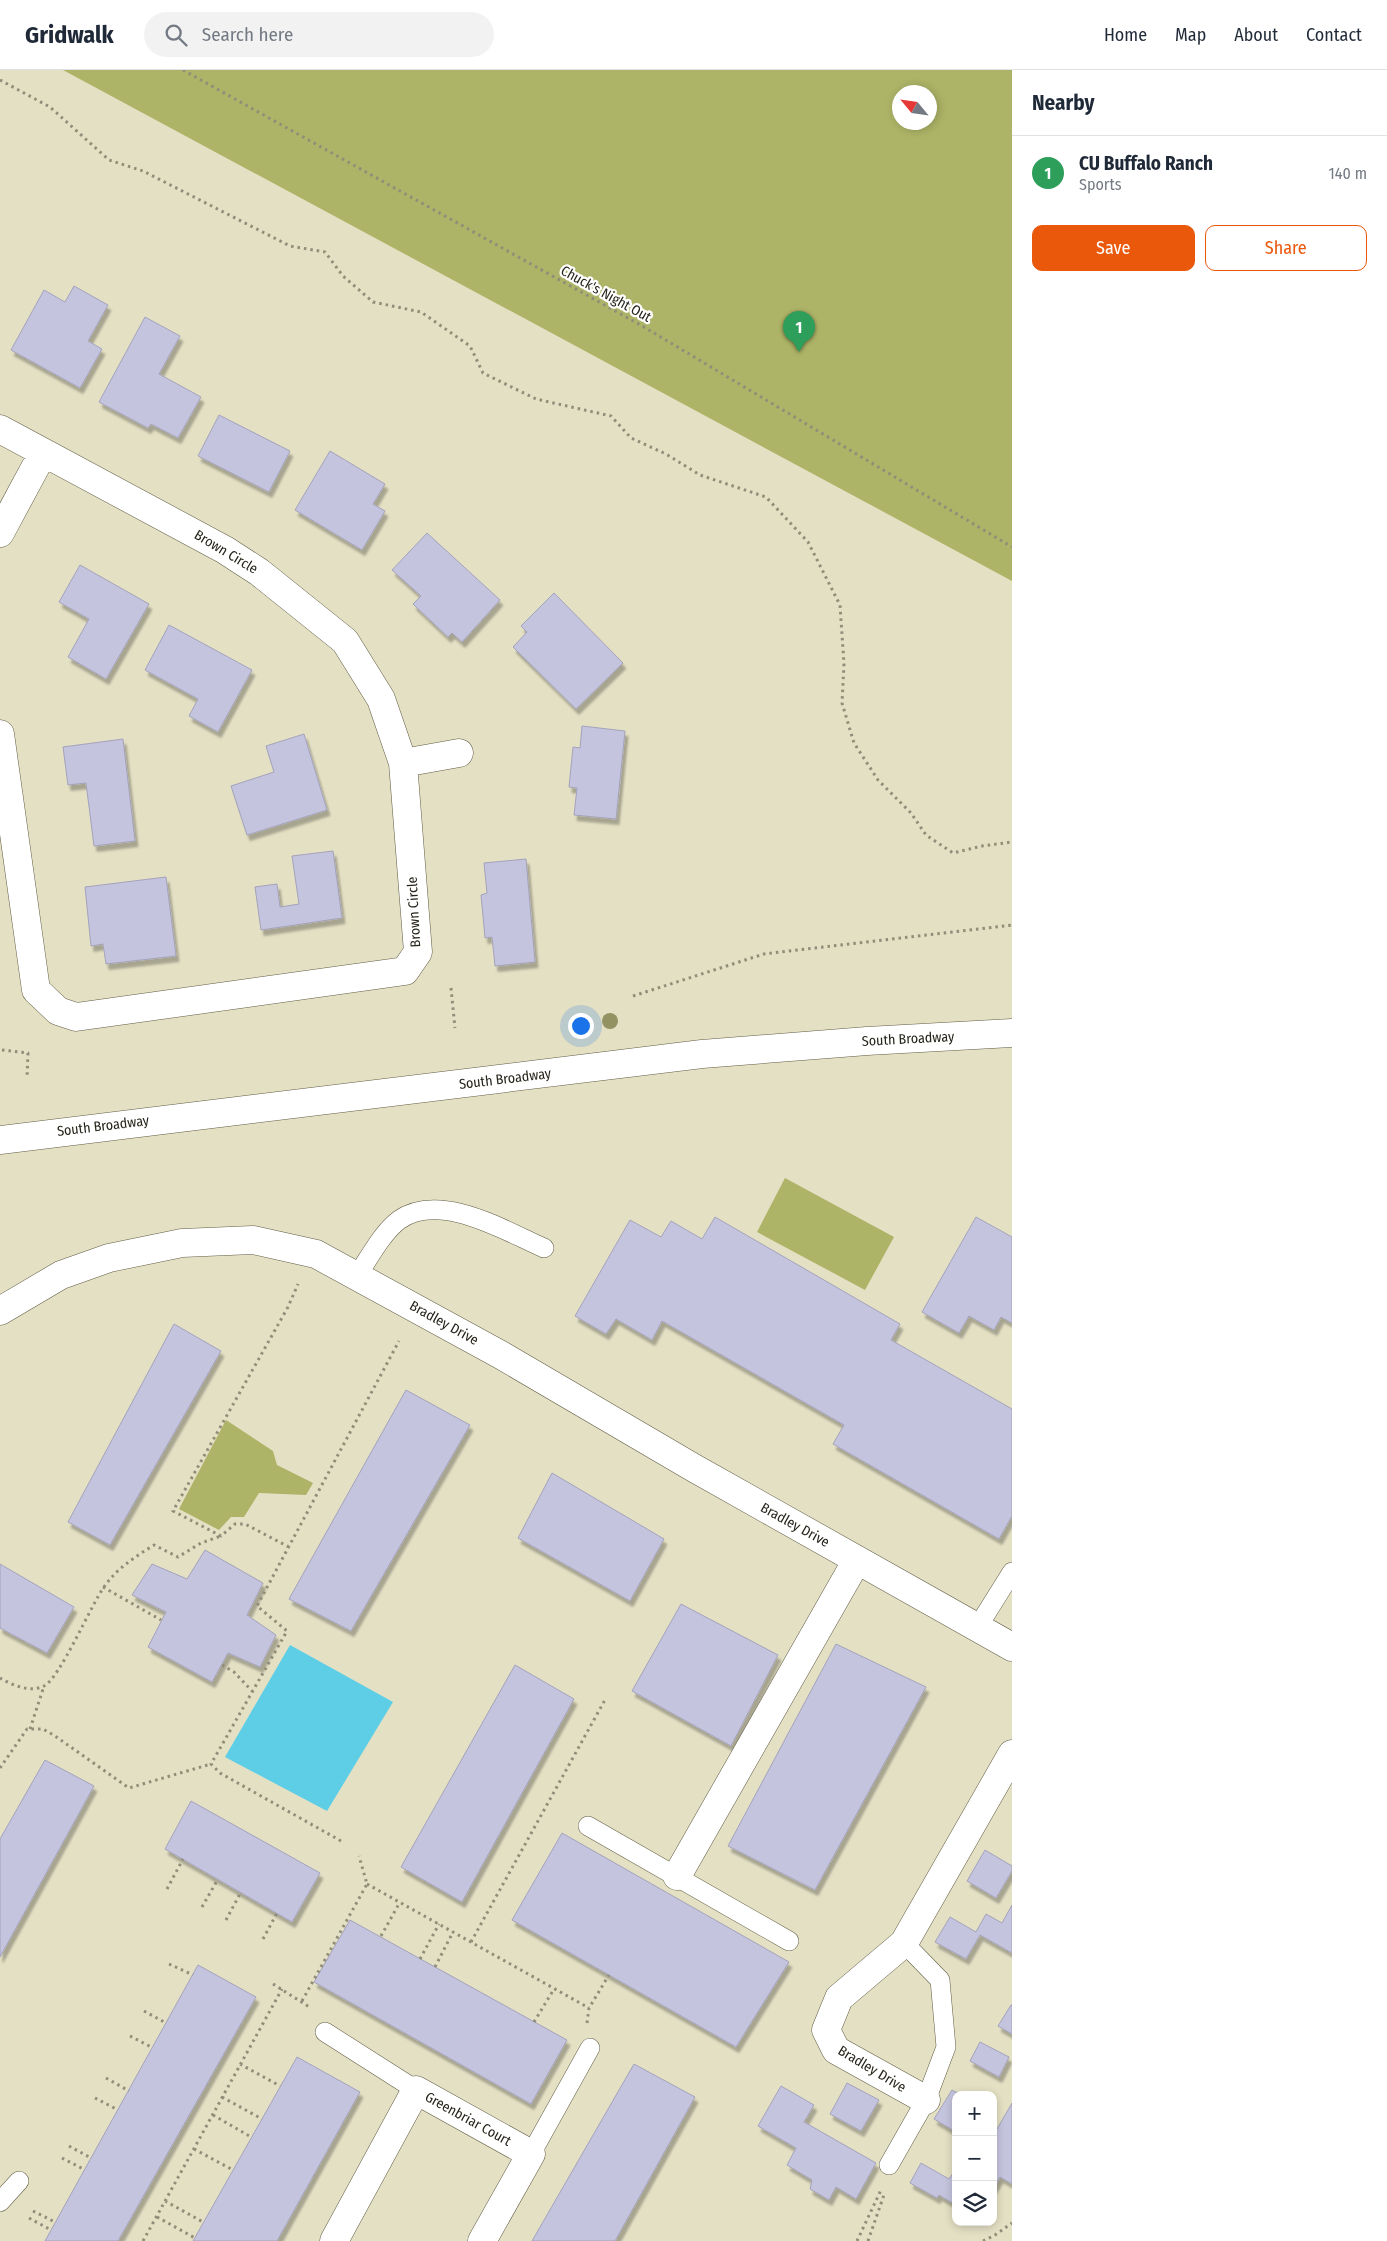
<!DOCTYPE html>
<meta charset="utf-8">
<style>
body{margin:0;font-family:"Fira Sans Condensed",sans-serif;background:#f2f2f3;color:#1f2937}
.controls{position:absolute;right:15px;bottom:15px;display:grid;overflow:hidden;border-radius:10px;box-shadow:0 2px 8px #0003}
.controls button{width:45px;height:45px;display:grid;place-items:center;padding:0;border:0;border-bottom:1px solid #e0e1e3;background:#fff;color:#1f2937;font:25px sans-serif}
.compass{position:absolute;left:892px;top:15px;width:45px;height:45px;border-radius:50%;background:#fff;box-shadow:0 2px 8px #0003;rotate:299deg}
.you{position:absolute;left:580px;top:955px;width:18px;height:18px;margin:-12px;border:4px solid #fff;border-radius:50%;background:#1a73e8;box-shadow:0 0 0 8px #1a73e833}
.badge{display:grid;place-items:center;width:32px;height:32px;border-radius:50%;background:#ea580c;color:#fff;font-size:16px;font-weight:700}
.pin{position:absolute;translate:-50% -41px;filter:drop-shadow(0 1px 2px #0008)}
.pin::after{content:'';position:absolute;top:26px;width:18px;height:15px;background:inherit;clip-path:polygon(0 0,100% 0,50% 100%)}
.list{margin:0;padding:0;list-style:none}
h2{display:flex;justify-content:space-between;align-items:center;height:65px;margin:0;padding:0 20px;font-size:21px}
h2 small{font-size:16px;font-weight:400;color:#747a83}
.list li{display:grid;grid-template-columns:32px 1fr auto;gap:15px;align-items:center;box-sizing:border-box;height:75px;padding:0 20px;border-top:1px solid #e0e1e3}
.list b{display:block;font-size:19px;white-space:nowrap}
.list p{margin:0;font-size:16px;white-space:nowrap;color:#747a83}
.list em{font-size:16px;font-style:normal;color:#747a83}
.actions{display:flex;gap:10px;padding:15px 20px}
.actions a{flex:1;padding:11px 0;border:1px solid #ea580c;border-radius:10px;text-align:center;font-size:18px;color:#ea580c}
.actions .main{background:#ea580c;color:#fff}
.icon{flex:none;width:28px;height:28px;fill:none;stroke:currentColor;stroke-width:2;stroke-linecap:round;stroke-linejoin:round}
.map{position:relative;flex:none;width:1012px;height:2171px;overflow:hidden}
header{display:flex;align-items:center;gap:30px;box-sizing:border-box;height:70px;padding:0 25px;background:#fff;border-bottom:1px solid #e0e1e3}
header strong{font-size:24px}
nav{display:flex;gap:28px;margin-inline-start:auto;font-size:18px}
.search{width:350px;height:45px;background:#f2f2f3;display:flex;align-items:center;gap:12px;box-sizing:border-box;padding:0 18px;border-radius:28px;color:#747a83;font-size:19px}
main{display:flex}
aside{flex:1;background:#fff}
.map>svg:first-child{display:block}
.green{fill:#adb467;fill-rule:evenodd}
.water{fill:#5dcee6}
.building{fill:#c5c4de;stroke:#a3a2bb;filter:url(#shadow)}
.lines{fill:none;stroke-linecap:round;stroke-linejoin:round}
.lane-casing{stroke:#615d45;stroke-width:20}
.street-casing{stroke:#615d45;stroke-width:29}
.highway-casing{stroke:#615d45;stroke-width:29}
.path{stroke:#908d79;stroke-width:3;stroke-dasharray:2.5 4;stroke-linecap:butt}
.lane{stroke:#fff;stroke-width:19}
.street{stroke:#fff;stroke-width:28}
.highway{stroke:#fff;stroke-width:28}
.tree{fill:#929263}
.labels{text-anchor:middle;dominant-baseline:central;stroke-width:4.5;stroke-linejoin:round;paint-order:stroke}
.street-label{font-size:14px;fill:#26241a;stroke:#fff}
</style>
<header>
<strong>Gridwalk</strong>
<div class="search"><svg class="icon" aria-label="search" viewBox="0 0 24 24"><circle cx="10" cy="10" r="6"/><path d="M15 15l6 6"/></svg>Search here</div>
<nav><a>Home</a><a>Map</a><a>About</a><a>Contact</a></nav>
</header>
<main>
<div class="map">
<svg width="1012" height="2171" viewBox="0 0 1012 2171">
<defs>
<filter id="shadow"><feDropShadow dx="3" dy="5.5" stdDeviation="1" flood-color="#0004"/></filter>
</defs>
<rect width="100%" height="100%" fill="#e4e0c4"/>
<path class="green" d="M63,0H1012V511ZM929,22V52H899V22Z
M785,1108L894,1167L865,1220L757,1162Z
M226,1350L273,1381L277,1395L313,1413L306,1425L259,1423L244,1447H231L219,1460L179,1439Z"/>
<path class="water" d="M290,1575L393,1632L327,1741L225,1687Z"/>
<path class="building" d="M74,216L108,235L88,271L102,279L80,318L11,280L44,220L65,232Z
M145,247L180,266L159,304L201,327L178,368L151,354L148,358L99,332Z
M219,345L290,381L269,422L198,386Z
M330,381L385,414L373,434L385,441L362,480L295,440Z
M427,463L500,530L462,572L452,563L448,567L413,534L421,526L392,500Z
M80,495L149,534L106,609L68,587L89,549L59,532Z
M554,523L623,593L576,639L513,577L527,562L521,556Z
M169,555L252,600L218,662L189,646L198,629L145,600Z
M582,656L625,661L616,749L574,745L577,718L569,717L573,677L580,678Z
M304,664L327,740L247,765L231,716L274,702L266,676Z
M123,669L135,771L94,776L86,713L68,715L63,677Z
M333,781L342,848L261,860L255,817L277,814L280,837L299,834L292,786Z
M526,789L535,892L495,896L492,867L485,868L481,825L487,823L484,793Z
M166,807L176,886L106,894L103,874L91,876L85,817Z
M715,1147L900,1254L891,1270L1012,1339V1446L999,1469L833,1374L844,1355L662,1251L652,1270L616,1249L606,1264L575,1246L630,1150L661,1167L671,1151L702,1169Z
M976,1147L1012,1167V1253L1001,1247L994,1260L969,1246L959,1263L922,1242Z
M174,1254L221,1281L110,1475L68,1452Z
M406,1320L470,1355L351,1561L289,1529Z
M552,1403L664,1469L630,1531L518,1468Z
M205,1480L263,1513L247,1545L276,1565L260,1597L228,1583L212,1612L148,1577L166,1542L132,1525L152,1494L187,1509Z
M0,1494L74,1537L47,1583L0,1558Z
M681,1534L778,1585L731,1676L632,1621Z
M836,1574L926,1617L815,1820L728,1776Z
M515,1595L574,1629L462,1832L401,1797Z
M45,1690L94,1716L0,1887V1769Z
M191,1731L320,1803L292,1852L165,1779Z
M562,1763L789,1892L736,1977L512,1850Z
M985,1780L1012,1796V1801L996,1828L967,1811Z
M1012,1835V1883L980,1865L966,1889L935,1872L950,1847L976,1862L986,1844L1002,1853Z
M350,1850L567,1970L531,2034L314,1912Z
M198,1895L256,1927L118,2171H45Z
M1011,1935H1012V1964L998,1956Z
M980,1972L1009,1987L999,2007L970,1991Z
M297,1987L360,2022L277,2171H193Z
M634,1994L695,2027L615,2171H532Z
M847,2013L879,2030L861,2061L830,2044Z
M781,2016L814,2035L804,2052L876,2093L856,2129L836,2117L829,2130L810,2119L812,2110L787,2095L796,2078L758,2056Z
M952,2020L961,2025H956V2062L934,2049Z
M1012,2033V2114L1000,2107L993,2119V2066Z
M921,2093L949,2109L956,2099V2135L939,2125L937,2128L910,2113Z"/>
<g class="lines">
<g class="lane-casing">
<path id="lane" d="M357,1206C369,1188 382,1163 399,1150C440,1121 505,1161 544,1178
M977,1558L1012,1502
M588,1756L789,1871
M325,1962L416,2020
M531,2084L590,1978
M889,2095L926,2030L946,1977L940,1910L904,1873
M0,2132L19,2111"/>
</g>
<g class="street-casing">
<path id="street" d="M0,359L225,480L259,502L345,571L381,629L403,693L418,882L405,901L76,947L58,941L36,920L0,664
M0,463L43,383
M403,693L459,683
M0,1241L61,1205L109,1188L182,1173L253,1170L316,1184L501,1285L694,1398L1012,1577
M677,1806L857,1490
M926,2030L836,1980L826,1960L839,1928L904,1873L1012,1684
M334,2171L416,2020L531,2084L482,2171"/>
</g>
<g class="highway-casing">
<path id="highway" d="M0,1070L702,984L867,971L1012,963"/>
</g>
<path class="path" d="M183,0L644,257L1012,477
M0,10L50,37L109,90L143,101L290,176L325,182L343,206L373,232L421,242L470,276L483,303L536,329L611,346L631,368L666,384L700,405L766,427L808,472L840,535L844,594L842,633L854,673L878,710L911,743L926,765L953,783L982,776L1012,772
M451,918L455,958
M633,926L764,884L1012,855
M2,980L28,983L27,1008
M289,1477L245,1454H235L221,1466L173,1441L288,1237L298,1214
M103,1517L161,1550
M222,1595L234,1602L252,1621
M0,1608C12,1615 30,1623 44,1616C60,1608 91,1535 104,1517C117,1498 135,1487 154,1475L178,1487L201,1473L221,1466
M30,1659L44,1616
M0,1698L27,1659H43L55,1666L129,1718L211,1694
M341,1771L220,1703L211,1694L287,1561L257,1536L399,1271
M367,1814L589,1938
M167,1819L183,1789
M202,1837L218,1809
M226,1850L241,1822
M381,1866L400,1832
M263,1869L277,1843
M471,1872L606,1628
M420,1889L439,1854
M169,1894L193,1905
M435,1897L453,1862
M273,1914L311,1938
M302,1931L367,1814L359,1786
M144,1941L166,1953
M534,1952L554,1919
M587,1953L589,1938L609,1905
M130,1966L153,1978
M240,1994L280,2016
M106,2008L129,2021
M222,2027L262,2049
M95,2028L118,2040
M213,2045L251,2067
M69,2076L91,2088
M194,2079L233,2100
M62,2088L85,2100
M165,2131L203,2152
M33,2141L55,2152
M157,2147L195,2168
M29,2148L51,2160
M143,2171L282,1919
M857,2171L881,2120
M868,2171L885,2122
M983,2171L995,2165L1012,2153"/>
<use href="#lane" class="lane"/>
<use href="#street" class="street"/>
<use href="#highway" class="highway"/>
</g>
<circle class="tree" cx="610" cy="951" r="8"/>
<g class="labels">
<g class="street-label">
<text transform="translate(606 224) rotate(29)">Chuck's Night Out</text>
<text transform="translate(226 482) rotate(31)">Brown Circle</text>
<text transform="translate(414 842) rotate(-93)">Brown Circle</text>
<text transform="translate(908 969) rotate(-3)">South Broadway</text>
<text transform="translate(505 1009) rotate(-7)">South Broadway</text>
<text transform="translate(103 1056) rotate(-7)">South Broadway</text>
<text transform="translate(444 1253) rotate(29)">Bradley Drive</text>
<text transform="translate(795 1455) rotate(29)">Bradley Drive</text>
<text transform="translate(872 1999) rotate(31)">Bradley Drive</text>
<text transform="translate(468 2049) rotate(29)">Greenbriar Court</text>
</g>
</g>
</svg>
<div class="controls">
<button>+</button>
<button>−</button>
<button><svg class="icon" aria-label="layers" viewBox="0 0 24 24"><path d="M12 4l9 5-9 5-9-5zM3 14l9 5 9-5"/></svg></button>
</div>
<svg class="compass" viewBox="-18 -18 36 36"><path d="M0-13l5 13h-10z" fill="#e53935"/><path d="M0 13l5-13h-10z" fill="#747a83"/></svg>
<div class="you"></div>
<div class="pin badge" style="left:799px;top:282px;background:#2e9e5b">1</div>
</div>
<aside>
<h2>Nearby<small></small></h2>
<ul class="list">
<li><span class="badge" style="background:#2e9e5b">1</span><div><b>CU Buffalo Ranch</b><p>Sports</p></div><em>140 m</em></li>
</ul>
<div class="actions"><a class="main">Save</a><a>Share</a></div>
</aside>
</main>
